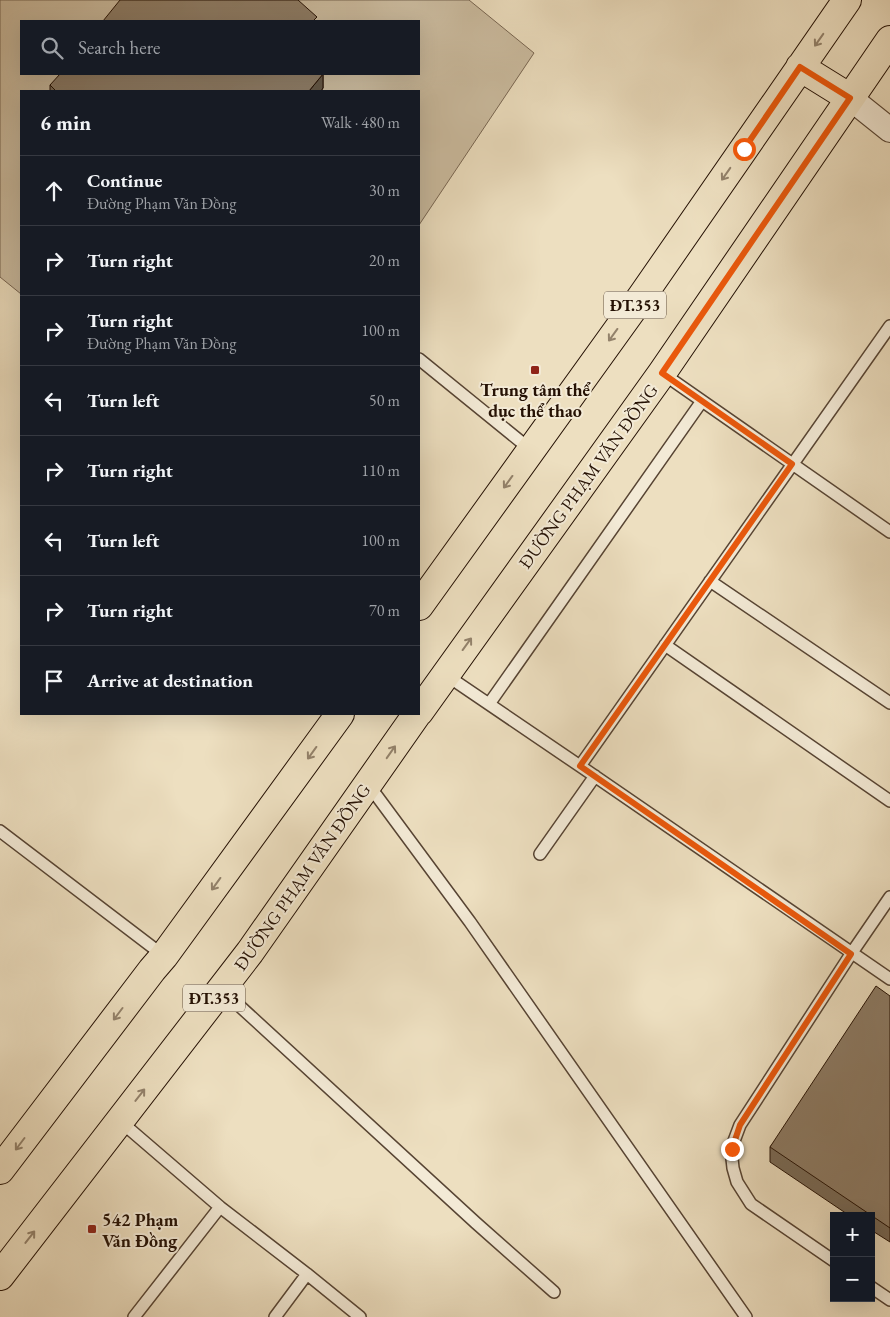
<!DOCTYPE html>
<meta charset="utf-8">
<style>
body{margin:0;font-family:"EB Garamond",serif;background:#242831;color:#f1f3f6}
.controls{position:absolute;right:15px;bottom:15px;display:grid;overflow:hidden;border-radius:0px;box-shadow:0 5px 20px #0002}
.controls button{width:45px;height:45px;display:grid;place-items:center;padding:0;border:0;border-bottom:1px solid #363941;background:#171b24;color:#f1f3f6;font:25px sans-serif}
.stop{position:absolute;width:15px;height:15px;margin:-11px;border:4px solid #ea580c;border-radius:50%;background:#fff}
.stop.end{background:#ea580c;border-color:#fff;box-shadow:0 1px 5px #0008}
.list{margin:0;padding:0;list-style:none}
h2{display:flex;justify-content:space-between;align-items:center;height:65px;margin:0;padding:0 20px;font-size:21px}
h2 small{font-size:16px;font-weight:400;color:#9ea1a6}
.list li{display:grid;grid-template-columns:32px 1fr auto;gap:15px;align-items:center;box-sizing:border-box;height:70px;padding:0 20px;border-top:1px solid #363941}
.list b{display:block;font-size:19px;white-space:nowrap}
.list p{margin:0;font-size:16px;white-space:nowrap;color:#9ea1a6}
.list em{font-size:16px;font-style:normal;color:#9ea1a6}
.icon{flex:none;width:28px;height:28px;fill:none;stroke:currentColor;stroke-width:2;stroke-linecap:round;stroke-linejoin:round}
.map{position:relative;flex:none;width:890px;height:1317px;overflow:hidden}
.search{position:absolute;background:#171b24;box-shadow:0 5px 20px #0002;left:20px;top:20px;width:400px;height:55px;display:flex;align-items:center;gap:12px;box-sizing:border-box;padding:0 18px;border-radius:0px;color:#9ea1a6;font-size:19px}
.panel{position:absolute;background:#171b24;box-shadow:0 5px 20px #0002;left:20px;top:90px;width:400px;height:625px;border-radius:0px}
.map>svg:first-child{display:block}
.green{fill:#cbbca0;stroke:#786652;fill-rule:evenodd}
.lines{fill:none;stroke-linecap:round;stroke-linejoin:round}
.service-casing{stroke:#574433;stroke-width:14}
.minor-casing{stroke:#574433;stroke-width:26}
.primary-casing{stroke:#251104;stroke-width:30}
.service{stroke:#f3ead6;stroke-width:11}
.minor{stroke:#f3ead6;stroke-width:24}
.primary{stroke:#eddfc0;stroke-width:28}
.wall{fill:#796b58;stroke:#251104}
.shaded-wall{fill:#635747;stroke:#251104}
.building{fill:#8d7c66;stroke:#251104}
.oneway{stroke:#93826b}
.route{stroke:#ea580c;stroke-width:6}
.poi-dot{fill:#8f2418;stroke:#f3ead6;stroke-width:2}
.labels{text-anchor:middle;dominant-baseline:central;stroke-width:4;stroke-linejoin:round;paint-order:stroke}
.shield{fill:#f3ead6;stroke:#635243;stroke-width:1}
.shield-label{font-size:16px;font-weight:bold;fill:#251104}
.poi-label{font-size:18px;font-weight:bold;fill:#251104;stroke:#f3ead6}
.street-label{font-size:18px;fill:#251104;stroke:#f3ead6}
</style>
<div class="map">
<svg width="890" height="1317" viewBox="0 0 890 1317">
<rect width="100%" height="100%" fill="#eddfc0"/>
<filter id="stains"><feTurbulence type="fractalNoise" baseFrequency=".004" numOctaves="4"/><feColorMatrix values="0 0 0 0 .2 0 0 0 0 .09 0 0 0 0 .02 0 0 0 .5 -.17"/></filter>
<radialGradient id="worn" r=".72"><stop offset=".6" stop-color="#630" stop-opacity="0"/><stop offset="1" stop-color="#630" stop-opacity=".3"/></radialGradient>
<path class="green" d="M0,0H469L534,53L419,225V91H21V294L0,277ZM21,21H419V74H21Z"/>
<g class="lines">
<g class="service-casing">
<path id="service" d="M419,359L531,450
M662,373L890,532
M710,581L890,703
M665,645L890,801
M446,675L580,766L890,979
M489,704L702,401
M580,766L890,326
M368,784L470,922L746,1317
M0,831L164,956
M540,854L595,776
M221,989L476,1223L554,1292
M120,1121L220,1207L307,1274L360,1317
M834,1261L751,1204L737,1182L733,1168L731,1149L740,1125L851,954L890,897
M871,1287L890,1300
M134,1317L220,1207
M275,1317L307,1274"/>
</g>
<g class="minor-casing">
<path id="minor" d="M850,98L890,130"/>
</g>
<g class="primary-casing">
<path id="primary" d="M800,67L850,98
M419,606L642,296L847,0
M419,712L662,373L890,40
M0,1170L152,970L164,956L340,714
M0,1276L250,952L417,714"/>
</g>
<use href="#service" class="service"/>
<use href="#minor" class="minor"/>
<use href="#primary" class="primary"/>
</g>
<path class="wall" d="M323,74V88L321,91H50V85Z
M890,996V1242L871,1230V1216H850L770,1162V1147Z"/>
<path class="shaded-wall" d="M323,74V88L321,91H309Z"/>
<path class="building" d="M120,0H298L317,17L313,21H103Z
M60,74H323L309,91H56L50,85Z
M876,986L890,996V1228L770,1147Z"/>
<defs><path id="oneway-shaft" d="M-6 0H5M1.5-3L5.5 0L1.5 3" fill="none" stroke-width="1.6" stroke-linecap="round" stroke-linejoin="round" transform="scale(1.25)"/></defs>
<g class="oneway">
<use href="#oneway-shaft" transform="translate(819 40) rotate(125)"/>
<use href="#oneway-shaft" transform="translate(726 174) rotate(125)"/>
<use href="#oneway-shaft" transform="translate(613 335) rotate(126)"/>
<use href="#oneway-shaft" transform="translate(508 482) rotate(126)"/>
<use href="#oneway-shaft" transform="translate(467 644) rotate(-54)"/>
<use href="#oneway-shaft" transform="translate(391 752) rotate(-55)"/>
<use href="#oneway-shaft" transform="translate(312 753) rotate(126)"/>
<use href="#oneway-shaft" transform="translate(216 884) rotate(126)"/>
<use href="#oneway-shaft" transform="translate(118 1014) rotate(127)"/>
<use href="#oneway-shaft" transform="translate(140 1095) rotate(-52)"/>
<use href="#oneway-shaft" transform="translate(20 1144) rotate(127)"/>
<use href="#oneway-shaft" transform="translate(30 1237) rotate(-52)"/>
</g>
<g class="lines">
<path class="route" d="M732,1149L740,1125L851,954L580,766L792,464L662,373L850,98L800,67L744,149"/>
</g>
<g class="poi-dot">
<rect x="530" y="365" width="10" height="10" rx="2.5"/>
<rect x="87" y="1224" width="10" height="10" rx="2.5"/>
</g>
<g class="labels">
<g class="shield">
<rect x="604" y="291.5" width="62" height="27" rx="4"/>
<rect x="183" y="984.5" width="62" height="27" rx="4"/>
</g>
<g class="shield-label">
<text x="635" y="305">ĐT.353</text>
<text x="214" y="998">ĐT.353</text>
</g>
<g class="poi-label">
<text x="535" y="389">Trung tâm thể<tspan x="535" dy="21">dục thể thao</tspan></text>
<text x="102" y="1219" text-anchor="start">542 Phạm<tspan x="102" dy="21">Văn Đồng</tspan></text>
</g>
<g class="street-label">
<text transform="translate(588 476) rotate(-54)">ĐƯỜNG PHẠM VĂN ĐỒNG</text>
<text transform="translate(302 877) rotate(-55)">ĐƯỜNG PHẠM VĂN ĐỒNG</text>
</g>
</g>
<rect width="100%" height="100%" filter="url(#stains)"/>
<rect width="100%" height="100%" fill="url(#worn)"/>
</svg>
<div class="controls">
<button>+</button>
<button>−</button>
</div>
<div class="stop" style="left:744px;top:149px"></div>
<div class="stop end" style="left:732px;top:1149px"></div>
<div class="search"><svg class="icon" aria-label="search" viewBox="0 0 24 24"><circle cx="10" cy="10" r="6"/><path d="M15 15l6 6"/></svg>Search here</div>
<section class="panel">
<h2>6 min<small>Walk · 480 m</small></h2>
<ul class="list">
<li><svg class="icon" aria-label="ahead" viewBox="0 0 24 24"><path d="M12 20V5M6 11l6-6 6 6"/></svg><div><b>Continue</b><p>Đường Phạm Văn Đồng</p></div><em>30 m</em></li>
<li><svg class="icon" aria-label="right" viewBox="0 0 24 24"><path d="M7 20v-9h11M14 6l5 5-5 5"/></svg><div><b>Turn right</b></div><em>20 m</em></li>
<li><svg class="icon" aria-label="right" viewBox="0 0 24 24"><path d="M7 20v-9h11M14 6l5 5-5 5"/></svg><div><b>Turn right</b><p>Đường Phạm Văn Đồng</p></div><em>100 m</em></li>
<li><svg class="icon" aria-label="left" viewBox="0 0 24 24"><path d="M17 20v-9H6M10 6l-5 5 5 5"/></svg><div><b>Turn left</b></div><em>50 m</em></li>
<li><svg class="icon" aria-label="right" viewBox="0 0 24 24"><path d="M7 20v-9h11M14 6l5 5-5 5"/></svg><div><b>Turn right</b></div><em>110 m</em></li>
<li><svg class="icon" aria-label="left" viewBox="0 0 24 24"><path d="M17 20v-9H6M10 6l-5 5 5 5"/></svg><div><b>Turn left</b></div><em>100 m</em></li>
<li><svg class="icon" aria-label="right" viewBox="0 0 24 24"><path d="M7 20v-9h11M14 6l5 5-5 5"/></svg><div><b>Turn right</b></div><em>70 m</em></li>
<li><svg class="icon" aria-label="arrive" viewBox="0 0 24 24"><path d="M6 21V4h12l-3 4 3 4H6"/></svg><div><b>Arrive at destination</b></div></li>
</ul>
</section>
</div>
